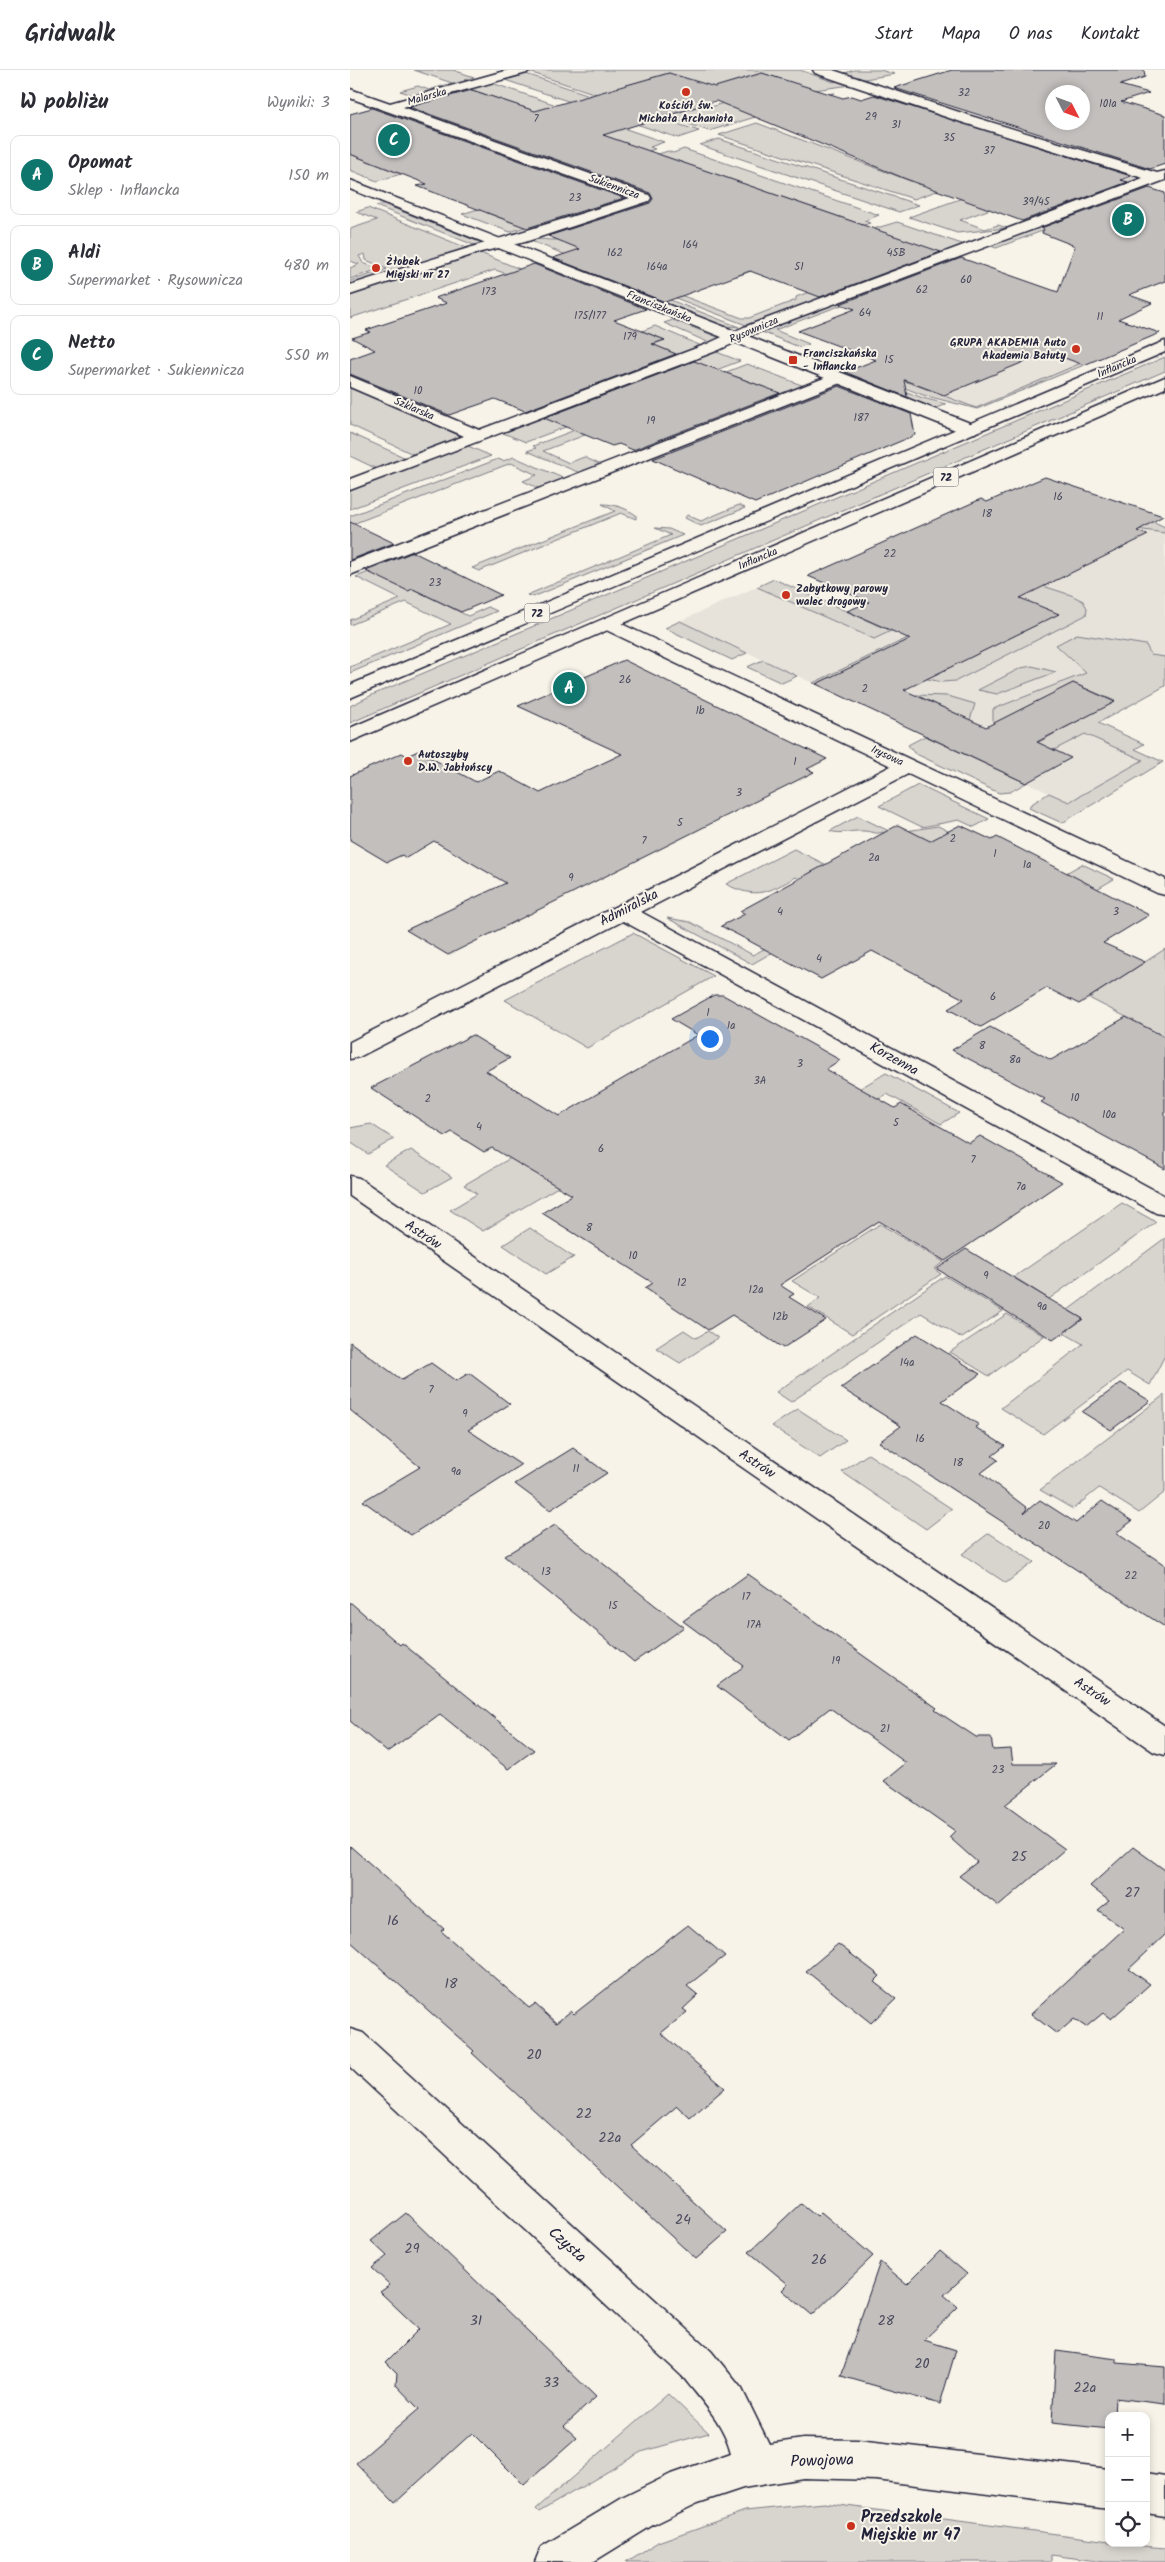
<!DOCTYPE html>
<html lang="pl">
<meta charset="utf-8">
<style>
body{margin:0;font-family:Kalam,sans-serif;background:#f7f7f7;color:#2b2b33}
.controls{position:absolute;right:15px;bottom:15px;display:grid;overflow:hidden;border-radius:10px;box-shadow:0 2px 8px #0003}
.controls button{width:45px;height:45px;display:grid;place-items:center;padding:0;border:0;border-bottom:1px solid #e1e1e2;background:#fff;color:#2b2b33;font:25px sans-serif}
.compass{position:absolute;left:695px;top:15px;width:45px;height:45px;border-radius:50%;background:#fff;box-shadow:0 2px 8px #0003;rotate:132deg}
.you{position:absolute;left:359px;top:968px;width:18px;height:18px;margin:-12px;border:4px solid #fff;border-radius:50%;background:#1a73e8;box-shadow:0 0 0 8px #1a73e833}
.badge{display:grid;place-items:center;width:32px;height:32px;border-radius:50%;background:#0f766e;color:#fff;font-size:16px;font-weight:700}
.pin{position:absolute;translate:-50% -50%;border:2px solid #fff;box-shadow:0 1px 5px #0006}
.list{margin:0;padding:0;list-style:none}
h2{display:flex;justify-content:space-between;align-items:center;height:65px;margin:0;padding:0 20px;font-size:21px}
h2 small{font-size:16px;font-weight:400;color:#7c7c81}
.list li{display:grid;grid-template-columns:32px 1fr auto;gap:15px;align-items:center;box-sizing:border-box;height:80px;margin:0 10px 10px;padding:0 10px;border:1px solid #e1e1e2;border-radius:10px}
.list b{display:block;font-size:19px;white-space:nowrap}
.list p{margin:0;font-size:16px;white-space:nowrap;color:#7c7c81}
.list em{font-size:16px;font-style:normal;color:#7c7c81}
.icon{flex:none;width:28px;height:28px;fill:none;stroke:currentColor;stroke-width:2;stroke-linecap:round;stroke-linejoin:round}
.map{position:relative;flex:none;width:815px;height:2492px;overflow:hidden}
header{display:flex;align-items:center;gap:30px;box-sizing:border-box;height:70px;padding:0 25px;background:#fff;border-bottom:1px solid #e1e1e2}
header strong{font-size:24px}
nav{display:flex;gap:28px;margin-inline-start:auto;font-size:18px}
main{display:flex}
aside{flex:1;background:#fff}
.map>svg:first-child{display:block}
.built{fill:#e7e3db}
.green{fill:#d8d5cf;stroke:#7d7c85;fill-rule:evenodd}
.building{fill:#c2bfbd;stroke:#22223b;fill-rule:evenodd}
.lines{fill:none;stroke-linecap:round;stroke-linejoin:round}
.street-casing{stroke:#22223b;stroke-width:3}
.secondary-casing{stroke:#22223b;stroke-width:3}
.primary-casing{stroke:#22223b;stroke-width:3}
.street{fill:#f7f3e8;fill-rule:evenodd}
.secondary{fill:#f7f3e8;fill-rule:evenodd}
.primary{fill:#f7f3e8;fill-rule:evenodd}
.poi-dot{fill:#c8321e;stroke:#f7f3e8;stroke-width:2}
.labels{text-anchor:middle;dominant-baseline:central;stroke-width:4;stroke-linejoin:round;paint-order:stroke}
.number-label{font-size:11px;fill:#4a495c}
.far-street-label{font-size:11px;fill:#22223b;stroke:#f7f3e8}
.far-poi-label{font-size:11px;font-weight:bold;fill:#22223b;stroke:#f7f3e8;text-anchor:start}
.shield{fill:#f7f3e8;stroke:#62616f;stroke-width:1}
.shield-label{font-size:12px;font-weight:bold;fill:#22223b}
.street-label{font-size:14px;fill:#22223b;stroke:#f7f3e8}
.near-number-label{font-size:14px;fill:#4a495c}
.near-street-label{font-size:16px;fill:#22223b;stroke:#f7f3e8}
.near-poi-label{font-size:16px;font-weight:bold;fill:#22223b;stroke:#f7f3e8;text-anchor:start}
</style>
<header>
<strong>Gridwalk</strong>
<nav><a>Start</a><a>Mapa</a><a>O nas</a><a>Kontakt</a></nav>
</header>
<main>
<aside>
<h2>W pobliżu<small>Wyniki: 3</small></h2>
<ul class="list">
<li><span class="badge">A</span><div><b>Opomat</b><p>Sklep · Inflancka</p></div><em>150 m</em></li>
<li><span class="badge">B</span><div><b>Aldi</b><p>Supermarket · Rysownicza</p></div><em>480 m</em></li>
<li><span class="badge">C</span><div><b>Netto</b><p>Supermarket · Sukiennicza</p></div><em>550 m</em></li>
</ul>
</aside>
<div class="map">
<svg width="815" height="2492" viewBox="0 0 815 2492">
<rect width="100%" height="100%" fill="#f7f3e8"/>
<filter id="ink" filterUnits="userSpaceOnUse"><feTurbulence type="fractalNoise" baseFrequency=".02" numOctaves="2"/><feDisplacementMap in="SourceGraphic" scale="10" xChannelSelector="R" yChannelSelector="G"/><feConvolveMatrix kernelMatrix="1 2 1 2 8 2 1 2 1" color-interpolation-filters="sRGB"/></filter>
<g filter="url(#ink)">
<path class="built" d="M619,253L730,293L625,338L513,295Z
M781,441L815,457V616L748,653L794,674L785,679L813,692L733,739L330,551L424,509L534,558Z"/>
<path class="green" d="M64,0H103L124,7L114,10L118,12L66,26L50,21L68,16L79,20L102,13Z
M179,0H450L484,12L492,9L501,15L457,21L462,25L485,23L359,61L176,1ZM319,3L357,20L412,3L439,12L361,37L355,35L348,37L271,17Z
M504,0H530L545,4L515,9L492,4Z
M176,4L349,61L328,68L155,10Z
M142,13L314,72L300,77L305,79L257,94L292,79L120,19L98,26L108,30L90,35L75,29L122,16L126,18Z
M407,53L571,115L617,102L647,71L663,66L709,83L707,86L689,85L564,129L369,65Z
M369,69L569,135L549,142L350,75Z
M334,79L529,145L514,151L520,153L476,168L507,153L313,86L267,97L318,81L323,83Z
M0,84L51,104L27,111L0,100Z
M728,87L795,107L780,113L771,110L782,105L757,97L610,150L635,159L648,155L657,158L607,163L559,147Z
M147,133L137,143L164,153L177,149L188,153L160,162L112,144Z
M33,134L132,173L124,175L26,136Z
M287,135H297L470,175L547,152L615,175L566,191L471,176L387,206L237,155V152Z
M18,138L117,178L0,216V211L37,199L16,190L15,184L9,186L13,193L29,199L0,209V198L9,194L0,191V159L27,150L6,142Z
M711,147L722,150L646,178L636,174Z
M213,160L239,168L234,192L181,171C196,166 199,174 218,167L207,162Z
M128,182L275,242L145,200L0,248V223Z
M528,195L545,197L544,200L396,255L302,219L309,217L392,248H399L446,230V227Z
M560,203L569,206L425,260L459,274L449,277L407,260L426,253L431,255L434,253L429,252Z
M297,221L389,257L374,256L291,223Z
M323,250L373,269L362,274L314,253Z
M305,256L354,277L330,286L314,279L261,290L315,270L292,261Z
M364,281L390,291L176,372L153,363Z
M815,287V301L0,653V636L22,625Z
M731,293L734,295L627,339L573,325L542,313L550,309L626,338Z
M397,294L454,316L426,327L408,320L414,317L387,307L193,381L219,393L234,387L251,395L230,403L177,381L186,378L183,376Z
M538,315L573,328L596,334L584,339L537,320L535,318Z
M0,317L113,367L65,385L0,355Z
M0,363L56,388L27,399L0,386Z
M118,376L141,386L0,439V420Z
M164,387L215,409L190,419L173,411L187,405L161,393L0,455V446L148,389L153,391Z
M252,434C264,434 276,438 286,445V449L271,443L129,501L122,498L265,441Z
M389,435L395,438L351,456L335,448L337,445L351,451Z
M781,441L815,457V463L779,458L651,509L524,569L407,517L424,509L534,558Z
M305,458L319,459L333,465L183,527L177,525L321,465Z
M19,502L63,519L118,546L138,537L147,541L0,603V597L101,554L56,532L0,555V550L50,529L6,507Z
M693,516L721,525L733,531L737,538L736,545L606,611L592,612L564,606L586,604L708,544L545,577L466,614L463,613L665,517Z
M330,551L397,583L382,590L315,558Z
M727,564L796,575L801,585L815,587V616L748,653L794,674L785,679L813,692L712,753L679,738L680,735L699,723L719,732L793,690L735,664L704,680L687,673L765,631L723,613L643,660V639L736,603L706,575Z
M413,590L447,606L432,613L397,597Z
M682,596L706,602L647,624L628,620L671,598Z
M566,625L598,626L625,634L620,650Z
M575,666L676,713L660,722L649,723L564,683L558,675Z
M568,715L639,749L624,757L609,750L572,757L529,736Z
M508,746L543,763L588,756L598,761L572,781L533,762C526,765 521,761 513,761C502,760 491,765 480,761Z
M444,779L530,821L402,894L317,848L340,852L403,885L512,824L462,816L446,807C419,822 406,830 376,814Z
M732,794L764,809L708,842H647Z
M283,863L364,906L237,978L155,930Z
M815,879V967L739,928Z
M536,1003L609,1043L591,1054L537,1024L483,1057L448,1055Z
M21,1054L44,1069L18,1084L0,1072V1058Z
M183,1075L208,1117L133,1161L100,1140L127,1124L114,1115Z
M61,1080L102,1107L75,1122L34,1095Z
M772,1133L806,1152L699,1229L664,1207Z
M530,1154L594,1192L584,1199L591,1204L502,1264L458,1237L470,1228L442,1211Z
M180,1158L220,1185L224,1187L196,1204L153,1175Z
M815,1168V1285L800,1315L777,1301L693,1364L651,1338L733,1274L714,1263L733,1249L718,1240Z
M595,1206L653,1241L612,1268L571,1243L441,1332L426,1322Z
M657,1244L694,1266L639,1306L600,1282Z
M334,1260L346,1268L358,1261L368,1268L330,1293L306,1278Z
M814,1325L815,1422L789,1443L749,1418L723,1439L690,1420Z
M448,1339L496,1370L470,1388L422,1356Z
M518,1384L602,1439L576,1459L492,1402Z
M639,1463L684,1492L656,1513L612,1484Z
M318,2324L359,2363L291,2382L189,2442L186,2439Z
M474,2433L759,2471V2473L815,2478V2492H755L701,2485V2492H276L308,2472L395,2441Z"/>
<path class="building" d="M602,0H794L795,7L770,15L799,23L771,32L815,45V94L800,99L544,18ZM702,22H732V52H702Z
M319,3L365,17L412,3L493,28L502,26L511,29L524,25L781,106L771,110L778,112L672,151L556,109L366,31L253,65L591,182L470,227L400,201L315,232L203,188L230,179L198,166L300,133L303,129L300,123L59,37L122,20L185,41Z
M22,38L274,128L177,158L67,116L77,114L0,84V44Z
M799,118L815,123V211L779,225L802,233L768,249L810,263L734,295L698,282L594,325L554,310L557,327L495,302L526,290L448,261L505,239L490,234L611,188L708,222L725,176L692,163L694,159L691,158Z
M184,194L296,239L264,250L315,270L302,274L326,284L175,341L145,329L99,345L0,304V289L25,280L2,268L21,262L16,260L97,233L85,228Z
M344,291L430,323L283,380L269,374L262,376L194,348Z
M489,316L561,344L565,365L405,433L303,389Z
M695,407L813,446L787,461L798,465L670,528L709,544L554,620L636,657L723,613L765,632L687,672L721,688L676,713L466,614L560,569L497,541L519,532L458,506L631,429L637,432Z
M0,452L44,473L0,490Z
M63,482L104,502L151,525L111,542L63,519L58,521L16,501Z
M274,590L477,689L457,699L464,702L98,885L56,860L156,813L84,771L56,788L52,785L37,792L0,770V706L52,683L57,686L68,681L126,712L149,701L190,723L272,684L168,636Z
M548,755L580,771L610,755L642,770L647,767L799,845L753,873L795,892L729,934L697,918L631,957L598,939L614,929L522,881L471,909L371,856L395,844L390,841Z
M364,925H373L490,990L476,999L545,1038L551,1034L619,1073L630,1066L712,1112L595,1191L529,1151L430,1215L444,1224L439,1227L476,1250L433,1278L382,1245L358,1260L295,1218L303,1213L192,1143L222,1125L142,1078L134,1082L102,1062L95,1066L21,1018L122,965L160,988L136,1001L209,1046L348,965L321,949Z
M776,947L815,967V1099L691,1032L695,1029L602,980L640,957L701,990Z
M616,1179L699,1229L733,1249L703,1270L587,1199Z
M567,1264L630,1304L592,1331L629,1355L625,1357L655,1376L642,1386L648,1390L631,1403L677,1438L674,1443L690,1430L726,1453L752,1431L782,1451L766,1463L815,1495V1557L529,1372L551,1356L491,1318Z
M0,1272L52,1310L81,1293L106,1311L119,1303L160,1334L118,1360L171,1395L61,1465L13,1431L70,1397L0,1340Z
M771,1313L800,1331L761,1360L732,1342Z
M223,1378L257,1403L200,1440L165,1414Z
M205,1455L306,1536L334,1557L284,1592L154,1486Z
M398,1504L587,1638L585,1640L626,1667H641L643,1680L661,1679L663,1694H706L655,1735L715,1779L649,1836L609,1806L627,1792L599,1767L605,1761L534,1711L556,1693L480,1638L439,1670L367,1616L394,1596L333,1551Z
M0,1532L50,1575L52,1573L184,1680L158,1699L90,1644L37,1682L0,1651Z
M0,1776L94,1859L91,1861L179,1938L185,1934L206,1953L221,1941L224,1944L338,1855L375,1886L337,1916L348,1925L333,1939L337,1942L311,1963L375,2018L340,2048L327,2036L281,2075L377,2162L346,2189L122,1983L124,1981L0,1871Z
M783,1777L815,1800V1865L779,1899L800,1914L761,1949L753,1943L736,1957L724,1949L707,1964L681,1944L774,1859L748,1840L759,1831L740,1816Z
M488,1874L530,1906L524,1912L546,1929L521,1953L456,1901Z
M451,2133L467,2146L471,2142L523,2186L462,2245L432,2220L438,2214L399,2182Z
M56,2143L246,2327L214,2356L227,2368L174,2415L122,2363L45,2433L6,2393L69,2339L46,2315L47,2303L36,2292L69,2259L30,2222L40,2215L22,2198L37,2186L21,2171Z
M590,2181L617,2204L594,2225L608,2237L574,2270L606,2280L590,2334L491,2306L530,2192L557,2214Z
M706,2281L767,2289V2293L815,2297V2334L765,2328L764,2346H759V2359L702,2353Z"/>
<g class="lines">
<g class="street-casing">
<path id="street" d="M158,0H179L177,3L53,37L299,125L301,128L299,131L175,172L131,182L0,225V215C93,185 187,158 280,128L0,28V19L40,33Z
M463,0H483L621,46L807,103L815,101V110L406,263L369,280L0,420V409L114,366L0,317V306L129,360L357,274L394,257L793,108L611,52L465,3Z
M487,303L493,304L495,308L493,312L0,505V492Z
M259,548L815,809V825L807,823L558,704L291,842L815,1126V1145L806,1143L273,851L9,987L0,989V972L541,696L252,558L249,554L252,550Z
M0,1106L9,1108L815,1656V1685L804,1682L0,1126Z
M0,1959L13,1963L361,2281L392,2319L419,2374L453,2369L508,2370L759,2399V2439L526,2410L453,2408L393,2418L348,2433L303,2455L243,2492H185L191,2477L274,2427L321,2404L381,2383C374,2353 351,2330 333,2307L0,1997Z
M796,2403L815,2406V2446L796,2443Z"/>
</g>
<g class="secondary-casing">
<path id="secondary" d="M0,110L625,355L628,359L625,363H613L0,119Z"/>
</g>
<g class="primary-casing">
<path id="primary" d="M815,271V282L0,628V615Z
M815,307V318L0,672V658Z"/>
</g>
<use href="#street" class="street"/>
<use href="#secondary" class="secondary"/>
<use href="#primary" class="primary"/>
</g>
</g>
<g class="poi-dot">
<circle cx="336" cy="22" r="5"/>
<circle cx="26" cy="198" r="5"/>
<circle cx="726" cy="279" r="5"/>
<rect x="438" y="285" width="10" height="10" rx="2.5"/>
<circle cx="436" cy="525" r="5"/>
<circle cx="58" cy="691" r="5"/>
<circle cx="501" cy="2456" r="5"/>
</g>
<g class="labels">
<g class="number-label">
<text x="614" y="23">32</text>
<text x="758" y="34">101a</text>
<text x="521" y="47">29</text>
<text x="186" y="49">7</text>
<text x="546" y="55">31</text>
<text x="599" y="68">35</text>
<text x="639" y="81">37</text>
<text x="225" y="128">23</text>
<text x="686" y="132">39/45</text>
<text x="340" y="175">164</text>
<text x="265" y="183">162</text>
<text x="546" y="183">45B</text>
<text x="307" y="197">164a</text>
<text x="449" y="197">51</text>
<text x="616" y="210">60</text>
<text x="572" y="220">62</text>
<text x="139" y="222">173</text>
<text x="515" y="243">64</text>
<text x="240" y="246">175/177</text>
<text x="750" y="247">11</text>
<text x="280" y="267">179</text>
<text x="539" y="290">15</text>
<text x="68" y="321">10</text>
<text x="511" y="348">187</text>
<text x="301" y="351">19</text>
<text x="708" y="427">16</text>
<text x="637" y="444">18</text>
<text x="540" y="484">22</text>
<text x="85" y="513">23</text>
<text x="275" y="610">26</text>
<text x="515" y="619">2</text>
<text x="350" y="641">1b</text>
<text x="445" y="692">1</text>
<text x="389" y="723">3</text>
<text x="330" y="753">5</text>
<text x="603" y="769">2</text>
<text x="294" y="771">7</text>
<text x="645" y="784">1</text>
<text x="524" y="788">2a</text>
<text x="677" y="795">1a</text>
<text x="221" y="808">9</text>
<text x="430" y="842">4</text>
<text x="766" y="842">3</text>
<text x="469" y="889">4</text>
<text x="643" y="927">6</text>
<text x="358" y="943">1</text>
<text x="381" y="956">1a</text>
<text x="632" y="976">8</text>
<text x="665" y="990">8a</text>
<text x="450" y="994">3</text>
<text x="410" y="1011">3A</text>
<text x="725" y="1028">10</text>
<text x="78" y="1029">2</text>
<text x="759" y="1045">10a</text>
<text x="546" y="1053">5</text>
<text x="129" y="1057">4</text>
<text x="251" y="1079">6</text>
<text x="623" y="1090">7</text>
<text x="671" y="1117">7a</text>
<text x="239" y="1158">8</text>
<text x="283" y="1186">10</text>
<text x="636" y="1206">9</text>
<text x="332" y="1213">12</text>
<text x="406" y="1220">12a</text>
<text x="692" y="1237">9a</text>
<text x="430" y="1247">12b</text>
<text x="557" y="1293">14a</text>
<text x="81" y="1320">7</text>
<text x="115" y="1344">9</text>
<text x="570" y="1369">16</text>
<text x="608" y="1393">18</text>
<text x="226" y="1399">11</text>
<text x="106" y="1402">9a</text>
<text x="694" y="1456">20</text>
<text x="196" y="1502">13</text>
<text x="781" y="1506">22</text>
<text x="396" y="1527">17</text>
<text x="263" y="1536">15</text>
<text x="404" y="1555">17A</text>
<text x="486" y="1591">19</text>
<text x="535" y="1659">21</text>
<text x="648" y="1700">23</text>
</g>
<g class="far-street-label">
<text transform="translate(77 27) rotate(-16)">Malarska</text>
<text transform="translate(264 117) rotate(20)">Sukiennicza</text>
<text transform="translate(309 237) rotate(22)">Franciszkańska</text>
<text transform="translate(404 260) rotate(-23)">Rysownicza</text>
<text transform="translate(767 297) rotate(-23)">Inflancka</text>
<text transform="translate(64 339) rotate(23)">Szklarska</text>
<text transform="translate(408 489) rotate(-23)">Inflancka</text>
<text transform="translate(537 686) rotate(25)">Irysowa</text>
</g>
<g class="far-poi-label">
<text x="336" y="36" text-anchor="middle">Kościół św.<tspan x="336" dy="13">Michała Archanioła</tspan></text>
<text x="36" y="192">Żłobek<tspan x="36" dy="13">Miejski nr 27</tspan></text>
<text x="716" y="273" text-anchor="end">GRUPA AKADEMIA Auto<tspan x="716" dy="13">Akademia Bałuty</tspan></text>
<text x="453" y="284">Franciszkańska<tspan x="453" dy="13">- Inflancka</tspan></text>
<text x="446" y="519">Zabytkowy parowy<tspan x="446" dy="13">walec drogowy</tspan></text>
<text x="68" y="685">Autoszyby<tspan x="68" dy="13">D.W. Jabłońscy</tspan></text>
</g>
<g class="shield">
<rect x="583.5" y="397.5" width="25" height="19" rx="4"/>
<rect x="174.5" y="533.5" width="25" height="19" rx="4"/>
</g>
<g class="shield-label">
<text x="596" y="407">72</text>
<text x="187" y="543">72</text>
</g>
<g class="street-label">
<text transform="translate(279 838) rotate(-27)">Admiralska</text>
<text transform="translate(544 989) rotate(29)">Korzenna</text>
<text transform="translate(73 1165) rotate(34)">Astrów</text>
<text transform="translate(407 1394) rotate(34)">Astrów</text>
<text transform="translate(742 1622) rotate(34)">Astrów</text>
</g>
<g class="near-number-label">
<text x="669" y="1787">25</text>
<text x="782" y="1823">27</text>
<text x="43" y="1851">16</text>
<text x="101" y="1914">18</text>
<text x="184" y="1985">20</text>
<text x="234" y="2044">22</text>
<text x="260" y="2068">22a</text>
<text x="333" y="2150">24</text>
<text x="62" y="2179">29</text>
<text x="469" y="2190">26</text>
<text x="126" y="2251">31</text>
<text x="536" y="2251">28</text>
<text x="572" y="2294">20</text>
<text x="201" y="2313">33</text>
<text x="735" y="2318">22a</text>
</g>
<g class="near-street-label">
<text transform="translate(217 2175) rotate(42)">Czysta</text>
<text transform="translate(472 2391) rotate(-2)">Powojowa</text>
</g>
<g class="near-poi-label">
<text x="511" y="2447">Przedszkole<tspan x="511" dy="18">Miejskie nr 47</tspan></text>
</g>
</g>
</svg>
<div class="controls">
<button>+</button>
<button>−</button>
<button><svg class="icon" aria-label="locate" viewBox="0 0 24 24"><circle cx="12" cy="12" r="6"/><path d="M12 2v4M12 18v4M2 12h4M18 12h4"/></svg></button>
</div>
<svg class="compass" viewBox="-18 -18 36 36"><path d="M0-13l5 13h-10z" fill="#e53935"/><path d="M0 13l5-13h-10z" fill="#7c7c81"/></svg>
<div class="you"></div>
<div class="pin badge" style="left:219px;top:618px">A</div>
<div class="pin badge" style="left:778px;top:150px">B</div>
<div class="pin badge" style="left:44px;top:70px">C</div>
</div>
</main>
